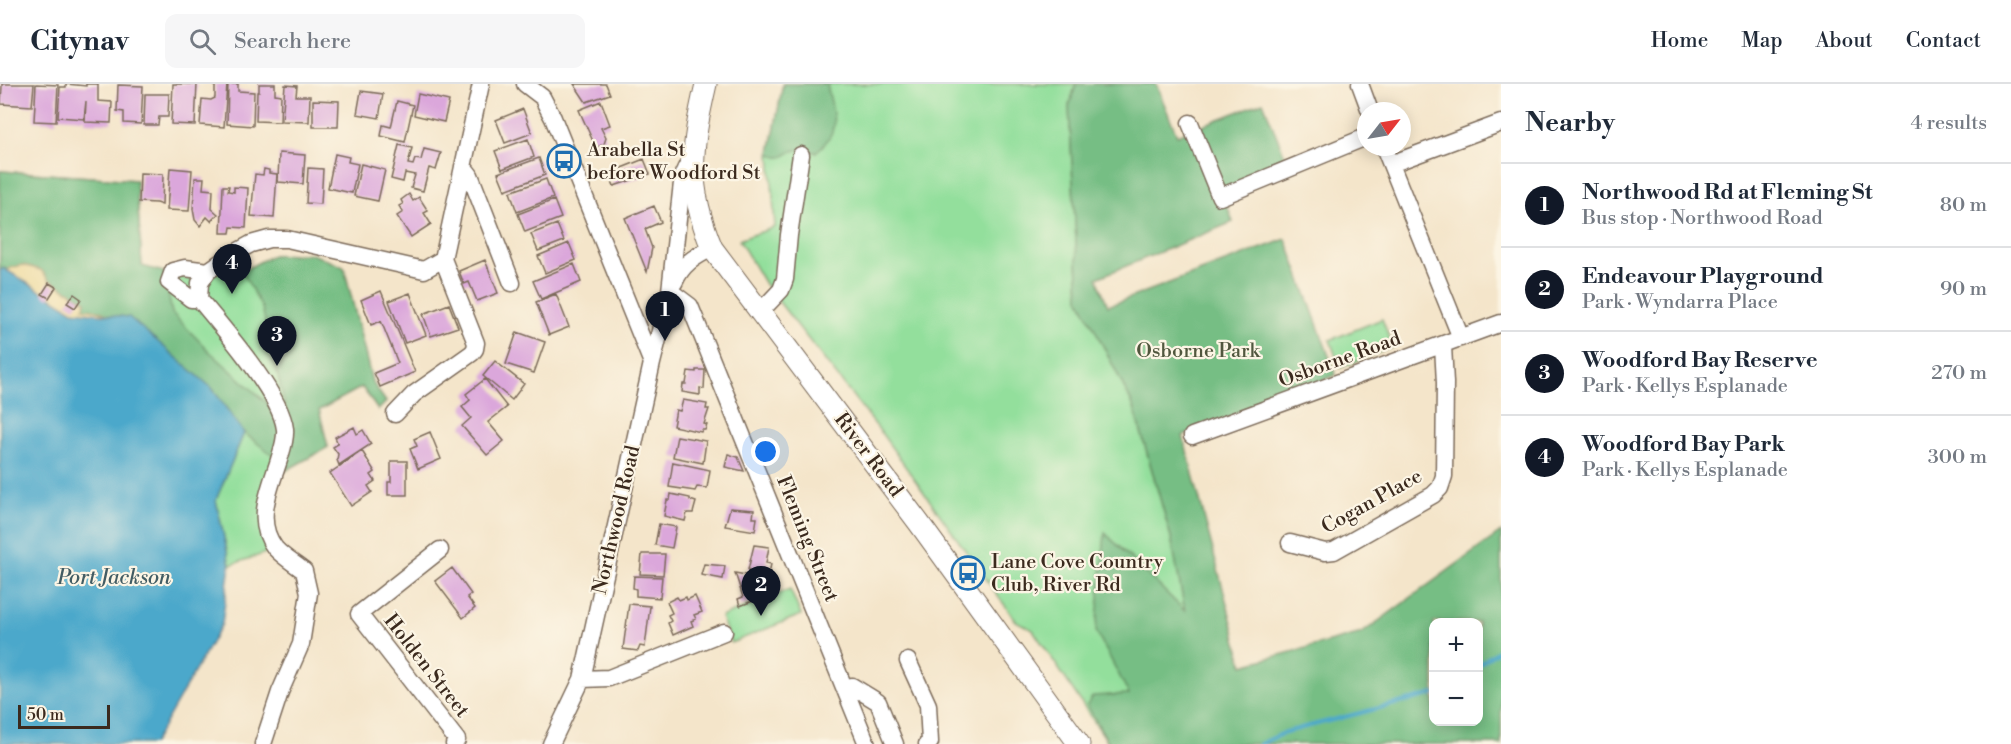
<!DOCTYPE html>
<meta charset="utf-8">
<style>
body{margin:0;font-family:"Libre Bodoni",serif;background:#f6f6f7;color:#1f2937}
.controls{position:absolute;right:18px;bottom:18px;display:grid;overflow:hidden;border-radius:12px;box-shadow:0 3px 15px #0003}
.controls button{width:54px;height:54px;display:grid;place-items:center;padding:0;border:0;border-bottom:2px solid #e0e1e3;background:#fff;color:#1f2937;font:30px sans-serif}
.compass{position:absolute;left:1357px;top:18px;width:54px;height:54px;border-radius:50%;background:#fff;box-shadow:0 3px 15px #0003;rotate:59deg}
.scale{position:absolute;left:18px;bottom:15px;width:92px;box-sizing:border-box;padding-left:6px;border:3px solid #3b2a1e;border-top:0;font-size:16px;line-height:21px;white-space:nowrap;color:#3b2a1e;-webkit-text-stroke:4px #fcf5e5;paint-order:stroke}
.you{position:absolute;left:766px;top:368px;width:21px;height:21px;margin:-15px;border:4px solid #fff;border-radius:50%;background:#1a73e8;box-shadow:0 0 0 9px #1a73e833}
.badge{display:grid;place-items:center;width:39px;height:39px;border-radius:50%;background:#111827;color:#fff;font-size:20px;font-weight:700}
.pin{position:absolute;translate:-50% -50px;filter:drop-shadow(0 2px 3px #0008)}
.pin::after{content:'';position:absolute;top:32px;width:21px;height:18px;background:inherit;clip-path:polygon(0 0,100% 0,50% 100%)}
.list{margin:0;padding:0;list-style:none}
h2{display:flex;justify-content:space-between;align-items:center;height:78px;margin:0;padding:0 24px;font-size:26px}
h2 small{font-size:20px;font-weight:400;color:#747a83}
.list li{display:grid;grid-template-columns:39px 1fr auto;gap:18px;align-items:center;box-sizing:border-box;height:84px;padding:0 24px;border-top:2px solid #e0e1e3}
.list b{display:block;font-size:22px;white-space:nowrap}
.list p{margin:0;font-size:20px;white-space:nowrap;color:#747a83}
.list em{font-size:20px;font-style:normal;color:#747a83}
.icon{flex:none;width:33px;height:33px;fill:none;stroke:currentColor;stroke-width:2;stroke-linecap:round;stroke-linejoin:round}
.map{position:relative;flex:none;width:1501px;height:660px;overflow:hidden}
header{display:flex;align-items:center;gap:36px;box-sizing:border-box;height:84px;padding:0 30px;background:#fff;border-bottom:2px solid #e0e1e3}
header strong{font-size:28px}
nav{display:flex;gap:33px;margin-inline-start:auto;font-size:21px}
.search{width:420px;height:54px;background:#f6f6f7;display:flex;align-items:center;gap:15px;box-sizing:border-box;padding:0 21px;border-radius:12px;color:#747a83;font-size:22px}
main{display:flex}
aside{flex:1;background:#fff}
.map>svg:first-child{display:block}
.green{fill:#93df9c;stroke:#67845d;stroke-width:1.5}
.forest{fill:#76be84;stroke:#587451;stroke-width:1.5;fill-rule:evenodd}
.sand{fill:#eeda9e;stroke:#94825e;stroke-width:1.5}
.water{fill:#4ca8cb;stroke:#446974;stroke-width:1.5}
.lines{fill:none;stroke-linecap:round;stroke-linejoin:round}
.stream{stroke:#4ca8cb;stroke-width:4}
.building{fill:#dba7db}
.minor-casing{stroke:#7c6b5a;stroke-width:19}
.major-casing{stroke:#7c6b5a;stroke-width:23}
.minor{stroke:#fff;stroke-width:16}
.major{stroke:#fff;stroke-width:21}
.labels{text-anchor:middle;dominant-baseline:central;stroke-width:4.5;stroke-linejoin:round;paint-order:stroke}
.poi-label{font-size:20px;fill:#3b2a1e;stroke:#fcf5e5;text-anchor:start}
.park-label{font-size:20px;fill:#51573e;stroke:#fcf5e5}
.street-label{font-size:20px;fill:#3b2a1e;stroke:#fcf5e5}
.water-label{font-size:21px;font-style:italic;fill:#425c63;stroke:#fcf5e5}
</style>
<header>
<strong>Citynav</strong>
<div class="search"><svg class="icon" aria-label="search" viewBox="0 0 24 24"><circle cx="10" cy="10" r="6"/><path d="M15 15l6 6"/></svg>Search here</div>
<nav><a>Home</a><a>Map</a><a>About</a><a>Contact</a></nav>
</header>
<main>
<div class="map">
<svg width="1501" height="660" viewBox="0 0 1501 660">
<rect width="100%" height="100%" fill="#fcf5e5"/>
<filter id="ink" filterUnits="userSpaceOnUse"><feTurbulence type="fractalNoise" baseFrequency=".0167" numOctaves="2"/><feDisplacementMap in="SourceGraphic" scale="12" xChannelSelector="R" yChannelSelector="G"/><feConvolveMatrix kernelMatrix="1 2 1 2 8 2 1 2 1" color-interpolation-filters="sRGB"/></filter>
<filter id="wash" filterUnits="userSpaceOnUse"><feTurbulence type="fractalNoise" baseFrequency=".008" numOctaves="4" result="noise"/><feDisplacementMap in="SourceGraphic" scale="24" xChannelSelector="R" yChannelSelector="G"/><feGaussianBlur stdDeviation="1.35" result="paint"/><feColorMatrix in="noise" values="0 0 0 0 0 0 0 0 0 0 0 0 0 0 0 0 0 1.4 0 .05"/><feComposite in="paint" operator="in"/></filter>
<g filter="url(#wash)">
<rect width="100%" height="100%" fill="#f4e5ca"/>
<path class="green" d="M783,0H1076L1069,22L1079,214L1134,323L1171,453L1194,574L1139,660H1109L1033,546L1016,537L877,343L765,200L739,156L775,143L770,69Z
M0,87L136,96L142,183L196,197L215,190L235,177L242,187L273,171L312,170L344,183L372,298L386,318L378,326L362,303L319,326L328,363L269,396L272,467L230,481L216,416L244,349L212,304L4,184L0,187Z
M1382,235L1393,263L1340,284L1330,256Z
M790,505L801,531L731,559L721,533Z"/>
<path class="forest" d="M783,0H827C833,31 843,46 816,68C811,68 802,65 796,66C784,69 784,79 770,69Z
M1076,0H1156L1177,51L1263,18L1288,80L1225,116L1233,138L1097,194L1108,222L1286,155L1336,291L1183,352L1243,581L1362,549L1501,448V660H1110L1107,656L1087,621L1093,612L1129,610L1096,547L1105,449L1185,527L1171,453L1134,323L1079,214L1069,22ZM1434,538H1478V638H1434Z
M0,87L136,96L142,182L164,188L172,229L209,267L289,339L262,224L242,187L273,171L312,170L344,183L372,298L386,318L378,326L362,303L319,326L328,363L269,396L274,372L244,349L212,304L73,227L4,184L0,187Z"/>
<path class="sand" d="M23,181L41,186L49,196L86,217L83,224L97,226L112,232L90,242L0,190L13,183Z"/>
<path class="water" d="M3,184L73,227L129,233L212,304L244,349L216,416L230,481L222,540L153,660H0V187Z"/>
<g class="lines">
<path class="stream" d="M1478,581L1501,565
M1260,660L1286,648L1434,610"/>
</g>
<g id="blocks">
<path class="building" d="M2,0H34L32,22L1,20Z
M36,0L58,1L56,38L34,37Z
M66,0L86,2V0H98V17L112,18L111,39L85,38L86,17L84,35L58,33L60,3H66Z
M173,0H197L195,41L171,40Z
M215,0H227L224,43L200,41L202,15L211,16L215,14Z
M228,0H238V7L254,8L253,42L227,40Z
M259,0H275V10L281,11L280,38L256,37L257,8H259Z
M574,0H606L610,10L586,18Z
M118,1L143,2L141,40L124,39V28L117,27Z
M285,1L297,2L296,12H310L309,38L282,37Z
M361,7L383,10L379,34L357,30Z
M145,10H169L168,33H159L158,41H144Z
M418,10L449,17L444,38L414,31Z
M313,16L339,17L338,43H313Z
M397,17L413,21L405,58L381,52L383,41L391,43Z
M601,17L610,41L601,44L606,54L604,60L596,64L579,26Z
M523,25L532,49L505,59L496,36Z
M528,55L534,73L502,85L495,67Z
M399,61L412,64L408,80L413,81L415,75L421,76L424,65L441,69L436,86L429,84L423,107L411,104L415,91L405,89L403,98L391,95Z
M279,69L305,71L303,100L278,98Z
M335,70L349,73L348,78L358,80L352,109L328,104Z
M539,74L545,91L505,106L498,89Z
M644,75L650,90L614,102L609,89Z
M361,80L385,86L378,117L354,112Z
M170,84L192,86L189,127L167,126Z
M308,84L323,85L321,120L306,119Z
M264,85L269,86V89L277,90L274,134L251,132L255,90L263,91Z
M140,89L163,90L162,121L156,119L139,118Z
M195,94H204L203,105L213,106L212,125L218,130L211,137L207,133L200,142L195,136L193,125Z
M546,95L553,114L517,128L510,108Z
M223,102H229L228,107L234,108V103L248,104L246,144L231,143L230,149H221Z
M409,110L413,117L419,113L428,127L424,129L431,140L411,153L397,132L403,128L399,122L403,120L401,116Z
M554,116L561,134L525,148L518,130Z
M654,122L661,138L645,145L652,164L647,188L625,134Z
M557,140L564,157L538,167L531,150Z
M569,159L576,176L545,189L538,172Z
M485,176L498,209L477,217L469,198L464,200L459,187Z
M574,180L581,198L541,215L533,197Z
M49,199L56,203L49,214L42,210Z
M381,207L415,288L380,303L374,289L398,279L381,237L371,241L361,216Z
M410,209L426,251L405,259L389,217Z
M74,210L81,215L75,224L67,219Z
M556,210L569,243L549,251L536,218Z
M449,220L458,243L431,252L423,230Z
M517,248L545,258L534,289L506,280Z
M495,277L524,300L512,316L483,292Z
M696,286H705L704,305L700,304V311L682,308L683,300H686L688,287L696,288Z
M485,295L507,323L488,338L504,357L487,371L462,342L471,334L462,323L470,316L466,310Z
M683,316L707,320L706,325H709L704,340L707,341L705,346H702L701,348L673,342L676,326L680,327Z
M354,343L357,350L363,346L371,360L339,381L337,376L338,370L333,363L338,360L335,353Z
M430,348L441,375L418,385L410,365L417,362L414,355Z
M677,352L706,357L703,379L673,373Z
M362,367L375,388L371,391L375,397L368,402L372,408L351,422L330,389Z
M728,370L738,373L744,387L725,383Z
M391,377H407V411H388V398H391Z
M673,378L710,386L707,404L697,403L695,407L669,403Z
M671,410L690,414V416L696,418L693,429H687L685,437L664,432L667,416H670Z
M730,424L754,426L753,434H757L755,447L725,442Z
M659,440L676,443L672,464L655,461Z
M754,461L769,463L766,479L771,480L769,490L748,486Z
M642,470H665L663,491L640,490Z
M704,480L725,482L723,495L701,491Z
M452,484L471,510L467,513L475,524L463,534L435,497Z
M735,489L762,494L768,511L740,522L738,515L743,513Z
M634,492L662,493L660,514L636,512V505L633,504Z
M695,512L702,528L694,531L696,535L691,537L693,542L673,551L668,539L671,537L668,531L672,529L667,518L677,513L679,516L686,513L687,516Z
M629,520L650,522L645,563L640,562L638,567L623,565Z"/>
</g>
</g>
<g filter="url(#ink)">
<use href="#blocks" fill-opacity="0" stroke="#7c6b5a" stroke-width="1.5"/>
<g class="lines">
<g class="minor-casing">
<path id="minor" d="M525,0L542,13L553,34L652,279
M1360,0L1370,27
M1190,39L1220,113L1366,53
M1384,63L1461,254
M1391,80L1501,39
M463,82L470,91L512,199
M208,187L185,184L173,187L169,198L191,215H199C222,243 281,310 285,345C286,356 282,366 279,376C270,405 254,437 275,464C283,473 295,480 304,487L309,509L301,560L280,608L263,660
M674,199C682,180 694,173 712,164
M670,207L690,222L867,660
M199,215L200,199L208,187L231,171L251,160L269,155H287L424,186L443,175L481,0
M760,228L781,206L785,195L789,151L801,71
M395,330L414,310L472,269L475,265L476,259L443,175
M1192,352L1501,239
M1290,459L1325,468L1334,467L1433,411L1440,404L1444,392L1445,299L1443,262
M440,466L359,530L457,656L454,660
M908,577L928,621L930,658L927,660
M582,595L609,594L724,548
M845,604L852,602L878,618L895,660
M551,660L582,595L652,279L670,207L683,90L693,69"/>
</g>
<g class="major-casing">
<path id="major" d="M706,0C691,65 686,101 712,164L919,439L1079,660"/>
</g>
<use href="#minor" class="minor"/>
<use href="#major" class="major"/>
</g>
</g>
<defs>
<g id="bus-ring" transform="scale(1.725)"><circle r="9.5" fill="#fcf5e5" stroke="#1f6fb2" stroke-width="1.5"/><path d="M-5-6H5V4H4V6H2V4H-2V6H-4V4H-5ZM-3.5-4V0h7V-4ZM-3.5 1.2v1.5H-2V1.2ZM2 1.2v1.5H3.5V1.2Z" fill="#1f6fb2"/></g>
</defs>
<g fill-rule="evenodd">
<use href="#bus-ring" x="564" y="77"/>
<use href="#bus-ring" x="968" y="489"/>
</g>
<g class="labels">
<g class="poi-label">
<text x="587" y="66">Arabella St<tspan x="587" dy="23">before Woodford St</tspan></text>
<text x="991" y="478">Lane Cove Country<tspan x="991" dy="23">Club, River Rd</tspan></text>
</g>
<g class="park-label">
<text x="1198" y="267">Osborne Park</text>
</g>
<g class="street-label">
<text transform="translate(1340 276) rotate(-20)">Osborne Road</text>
<text transform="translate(868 371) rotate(53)">River Road</text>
<text transform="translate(1372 418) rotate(-29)">Cogan Place</text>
<text transform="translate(617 436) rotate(-77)">Northwood Road</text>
<text transform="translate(807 455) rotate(68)">Fleming Street</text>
<text transform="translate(426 582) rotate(52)">Holden Street</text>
</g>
<g class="water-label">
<text x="114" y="494">Port Jackson</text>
</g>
</g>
</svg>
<div class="controls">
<button>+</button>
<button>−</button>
</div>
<svg class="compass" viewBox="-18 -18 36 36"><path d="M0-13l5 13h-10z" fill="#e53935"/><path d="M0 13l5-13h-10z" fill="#747a83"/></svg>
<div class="scale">50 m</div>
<div class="you"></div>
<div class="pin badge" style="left:665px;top:257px">1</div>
<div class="pin badge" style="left:761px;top:532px">2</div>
<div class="pin badge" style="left:277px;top:282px">3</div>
<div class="pin badge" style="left:232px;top:210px">4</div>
</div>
<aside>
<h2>Nearby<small>4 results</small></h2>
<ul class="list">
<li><span class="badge">1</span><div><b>Northwood Rd at Fleming St</b><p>Bus stop · Northwood Road</p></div><em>80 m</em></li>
<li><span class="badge">2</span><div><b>Endeavour Playground</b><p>Park · Wyndarra Place</p></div><em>90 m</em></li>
<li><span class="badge">3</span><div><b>Woodford Bay Reserve</b><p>Park · Kellys Esplanade</p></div><em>270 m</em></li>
<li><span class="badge">4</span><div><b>Woodford Bay Park</b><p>Park · Kellys Esplanade</p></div><em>300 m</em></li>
</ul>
</aside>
</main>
